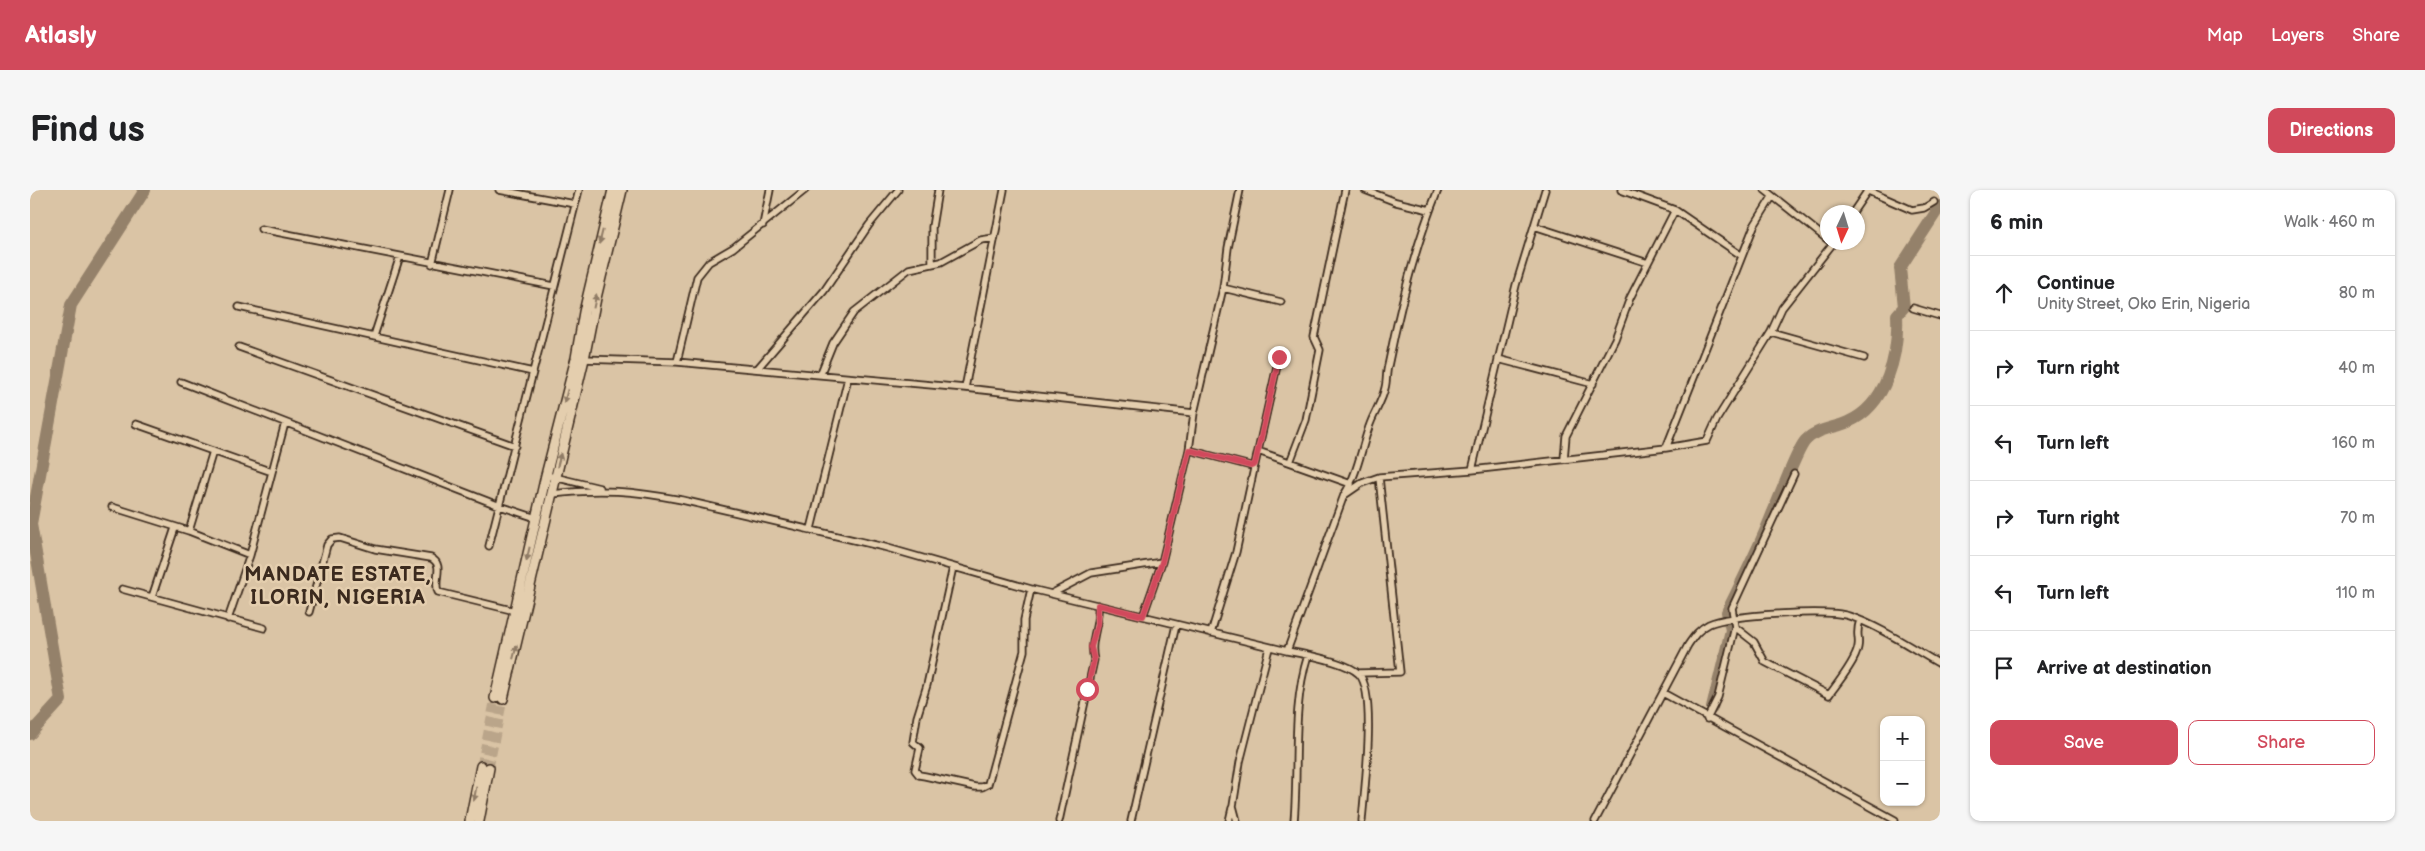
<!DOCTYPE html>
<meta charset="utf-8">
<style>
body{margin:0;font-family:"Balsamiq Sans",sans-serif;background:#f6f6f6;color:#202124}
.controls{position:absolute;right:15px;bottom:15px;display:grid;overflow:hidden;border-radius:10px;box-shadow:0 1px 4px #0004}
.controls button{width:45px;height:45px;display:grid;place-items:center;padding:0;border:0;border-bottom:1px solid #e0e0e0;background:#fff;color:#202124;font:25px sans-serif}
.compass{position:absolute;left:1790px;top:15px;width:45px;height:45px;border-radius:50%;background:#fff;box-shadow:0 1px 4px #0004;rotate:184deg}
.stop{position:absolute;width:15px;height:15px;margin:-11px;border:4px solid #d1495b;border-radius:50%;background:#fff}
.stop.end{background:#d1495b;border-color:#fff;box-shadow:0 1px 5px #0008}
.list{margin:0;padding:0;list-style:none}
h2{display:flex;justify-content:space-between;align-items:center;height:65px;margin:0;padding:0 20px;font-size:21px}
h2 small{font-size:16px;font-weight:400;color:#757577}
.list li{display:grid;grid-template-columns:32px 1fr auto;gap:15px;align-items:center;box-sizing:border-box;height:75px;padding:0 20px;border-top:1px solid #e0e0e0}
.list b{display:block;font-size:19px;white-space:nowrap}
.list p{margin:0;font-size:16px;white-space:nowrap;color:#757577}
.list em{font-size:16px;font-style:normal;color:#757577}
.actions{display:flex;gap:10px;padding:15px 20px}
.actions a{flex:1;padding:11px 0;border:1px solid #d1495b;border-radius:10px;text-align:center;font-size:18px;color:#d1495b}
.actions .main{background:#d1495b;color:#fff}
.icon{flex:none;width:28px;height:28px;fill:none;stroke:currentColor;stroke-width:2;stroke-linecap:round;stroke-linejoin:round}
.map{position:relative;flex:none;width:1910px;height:631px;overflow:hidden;border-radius:10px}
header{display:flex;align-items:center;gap:30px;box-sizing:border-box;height:70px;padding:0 25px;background:#d1495b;color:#fff}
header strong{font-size:24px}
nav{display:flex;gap:28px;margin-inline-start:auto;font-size:18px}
.intro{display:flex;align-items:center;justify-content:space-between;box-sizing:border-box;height:120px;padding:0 30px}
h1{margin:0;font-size:35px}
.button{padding:12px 22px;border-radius:10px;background:#d1495b;color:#fff;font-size:18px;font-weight:700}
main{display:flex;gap:30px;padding:0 30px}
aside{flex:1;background:#fff;border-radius:10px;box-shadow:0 1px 4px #0004}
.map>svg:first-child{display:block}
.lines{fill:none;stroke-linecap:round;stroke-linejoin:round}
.river{stroke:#94816a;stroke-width:12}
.primary-tunnel{stroke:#baa58a;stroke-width:9;stroke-dasharray:9 4.5;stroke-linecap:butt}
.street-casing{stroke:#3b2a1e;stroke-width:9}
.primary-casing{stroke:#3b2a1e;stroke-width:12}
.street{stroke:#e4ceae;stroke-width:5.5}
.primary{stroke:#e4ceae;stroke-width:9}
.oneway{fill:#907c66}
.route{stroke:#d1495b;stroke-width:6}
.labels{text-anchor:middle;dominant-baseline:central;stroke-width:5;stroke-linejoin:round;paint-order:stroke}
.district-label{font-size:20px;font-weight:bold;letter-spacing:1px;fill:#3b2a1e;stroke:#e4ceae}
</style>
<header>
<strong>Atlasly</strong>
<nav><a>Map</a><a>Layers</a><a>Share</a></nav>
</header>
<div class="intro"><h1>Find us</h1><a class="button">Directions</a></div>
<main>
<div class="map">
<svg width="1910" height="631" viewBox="0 0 1910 631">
<rect width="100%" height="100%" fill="#dac4a5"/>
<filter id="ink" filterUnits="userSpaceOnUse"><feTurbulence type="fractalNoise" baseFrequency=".02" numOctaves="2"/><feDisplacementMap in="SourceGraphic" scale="10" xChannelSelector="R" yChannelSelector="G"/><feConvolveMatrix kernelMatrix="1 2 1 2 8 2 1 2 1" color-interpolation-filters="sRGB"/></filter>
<g filter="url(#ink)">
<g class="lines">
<path class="river" d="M1682,518L1701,440L1697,422C1713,389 1730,356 1743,322C1749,309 1768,257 1776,250C1786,239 1805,238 1818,232C1857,215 1869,164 1867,125L1874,117L1870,78L1910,16
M0,544L31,510L1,334L41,115L115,0"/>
<path class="primary-tunnel" d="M451,576L465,508
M459,578L473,509"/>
<g class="street-casing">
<path id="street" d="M469,0L545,14
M1335,0L1366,12L1400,20
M1591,0L1645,20L1712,66
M1735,0L1798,50
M1836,0L1882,20L1894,18L1904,12
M1823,22L1838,0
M733,35L740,0
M1504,36L1618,73
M231,39L524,96
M402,74L420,0
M902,74V37L908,0
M1193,98L1251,112
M209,117L503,182
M1883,118L1910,126
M1741,142L1834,168
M344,146L370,66
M209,157L485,256
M553,169L647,172L935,198L1164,223
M1468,169L1563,194
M647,172L667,87L679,72L703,58L775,0
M727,179L794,101L839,35L868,0
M790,185L803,153L824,122L879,79L911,72L951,50L964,48
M151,192L470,316L506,328
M935,198L974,0
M106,234L242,282
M1636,258L1724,36L1742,7
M1159,260L1221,276L1225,274L1228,261L1321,294
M1228,261L1249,167
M1534,269L1536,246L1585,149L1600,108L1645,20
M1260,272L1276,230L1290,160L1284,147L1315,0
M1442,280L1486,95L1515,0
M1764,284L1702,418L1705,437L1724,452L1735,472L1799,505C1807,494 1826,471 1828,457C1830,447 1825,445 1830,430
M516,285L570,298
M522,304C571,298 604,301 652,310L854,357L1001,399L1257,461L1314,305C1327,285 1331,260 1339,237C1343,224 1352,212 1355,198C1357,191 1356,183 1358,176C1370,116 1385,56 1408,0
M1316,304L1332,293L1349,287L1442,280L1636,258L1677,251L1687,229L1741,142L1752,118L1804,52
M82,317L159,341L220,365
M781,339L818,188
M159,341L183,261
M459,356L549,0
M923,377L897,495L887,527L883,552L890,558L885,580L889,585L895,586L945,597H952L958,594L994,461V430L1001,399
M92,399L234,438
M1021,404L1061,383L1132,372
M122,407L145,338
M279,422L297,355L302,349L310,348L345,359L401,368C415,375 403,390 408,402L485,421
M1113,426L1132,372L1159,260L1164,223L1193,98L1198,58L1210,0
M198,429L220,365L255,233
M1181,443L1206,362L1225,274
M1257,461C1274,464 1317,472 1329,484C1347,503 1334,603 1332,631
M1328,483L1370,482L1349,287
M1633,503L1865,630
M1677,529L1688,507L1705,437
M1029,631L1064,470C1059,450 1070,435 1068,415
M1101,631L1146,435
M1199,631L1202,618
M1207,631L1203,616L1210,572L1239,458
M1264,631C1269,575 1261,519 1278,465
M1565,631L1658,455C1664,446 1669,439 1679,434C1699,425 1798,419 1819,426C1848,435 1883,459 1910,474"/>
</g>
<g class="primary-casing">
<path id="primary" d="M465,508L516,285L546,168L554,122L583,0
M473,509L554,169L566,108L592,0
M440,631L451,576
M449,631L459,578"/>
</g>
<use href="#street" class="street"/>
<use href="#primary" class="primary"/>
</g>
<defs><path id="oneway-solid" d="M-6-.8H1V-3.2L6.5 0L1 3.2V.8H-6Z" transform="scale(1.25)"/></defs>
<g class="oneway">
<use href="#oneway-solid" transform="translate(571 47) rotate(104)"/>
<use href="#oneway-solid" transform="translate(565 111) rotate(-78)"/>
<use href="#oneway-solid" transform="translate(536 206) rotate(104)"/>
<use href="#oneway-solid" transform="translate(529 270) rotate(-76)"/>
<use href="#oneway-solid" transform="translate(498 364) rotate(103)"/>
<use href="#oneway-solid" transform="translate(485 462) rotate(-75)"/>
<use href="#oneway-solid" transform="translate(445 604) rotate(101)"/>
</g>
</g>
<g class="lines" filter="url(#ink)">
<path class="route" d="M1057,499L1064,470L1061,457L1067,435L1068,415L1113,426L1132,372L1159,260L1221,276L1225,274L1249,167"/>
</g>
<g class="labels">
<g class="district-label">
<text x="308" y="385">MANDATE ESTATE,<tspan x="308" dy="23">ILORIN, NIGERIA</tspan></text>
</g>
</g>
</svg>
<div class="controls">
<button>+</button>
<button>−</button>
</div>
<svg class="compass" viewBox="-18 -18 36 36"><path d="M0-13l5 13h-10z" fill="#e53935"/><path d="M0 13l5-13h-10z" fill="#757577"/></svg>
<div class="stop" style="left:1057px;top:499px"></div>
<div class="stop end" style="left:1249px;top:167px"></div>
</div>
<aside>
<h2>6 min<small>Walk · 460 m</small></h2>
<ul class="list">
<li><svg class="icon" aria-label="ahead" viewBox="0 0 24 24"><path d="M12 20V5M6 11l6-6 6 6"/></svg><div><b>Continue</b><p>Unity Street, Oko Erin, Nigeria</p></div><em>80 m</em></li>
<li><svg class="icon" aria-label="right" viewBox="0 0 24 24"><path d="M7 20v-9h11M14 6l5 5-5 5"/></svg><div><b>Turn right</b></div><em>40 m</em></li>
<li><svg class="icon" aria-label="left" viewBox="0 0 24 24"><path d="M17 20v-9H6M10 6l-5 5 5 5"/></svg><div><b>Turn left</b></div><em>160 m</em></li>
<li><svg class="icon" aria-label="right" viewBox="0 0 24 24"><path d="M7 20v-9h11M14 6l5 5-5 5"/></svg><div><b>Turn right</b></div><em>70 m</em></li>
<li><svg class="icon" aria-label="left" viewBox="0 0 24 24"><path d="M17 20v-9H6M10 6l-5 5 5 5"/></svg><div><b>Turn left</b></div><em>110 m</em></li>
<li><svg class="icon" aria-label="arrive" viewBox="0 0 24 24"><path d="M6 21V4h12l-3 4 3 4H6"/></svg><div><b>Arrive at destination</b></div></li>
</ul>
<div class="actions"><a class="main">Save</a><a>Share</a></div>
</aside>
</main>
